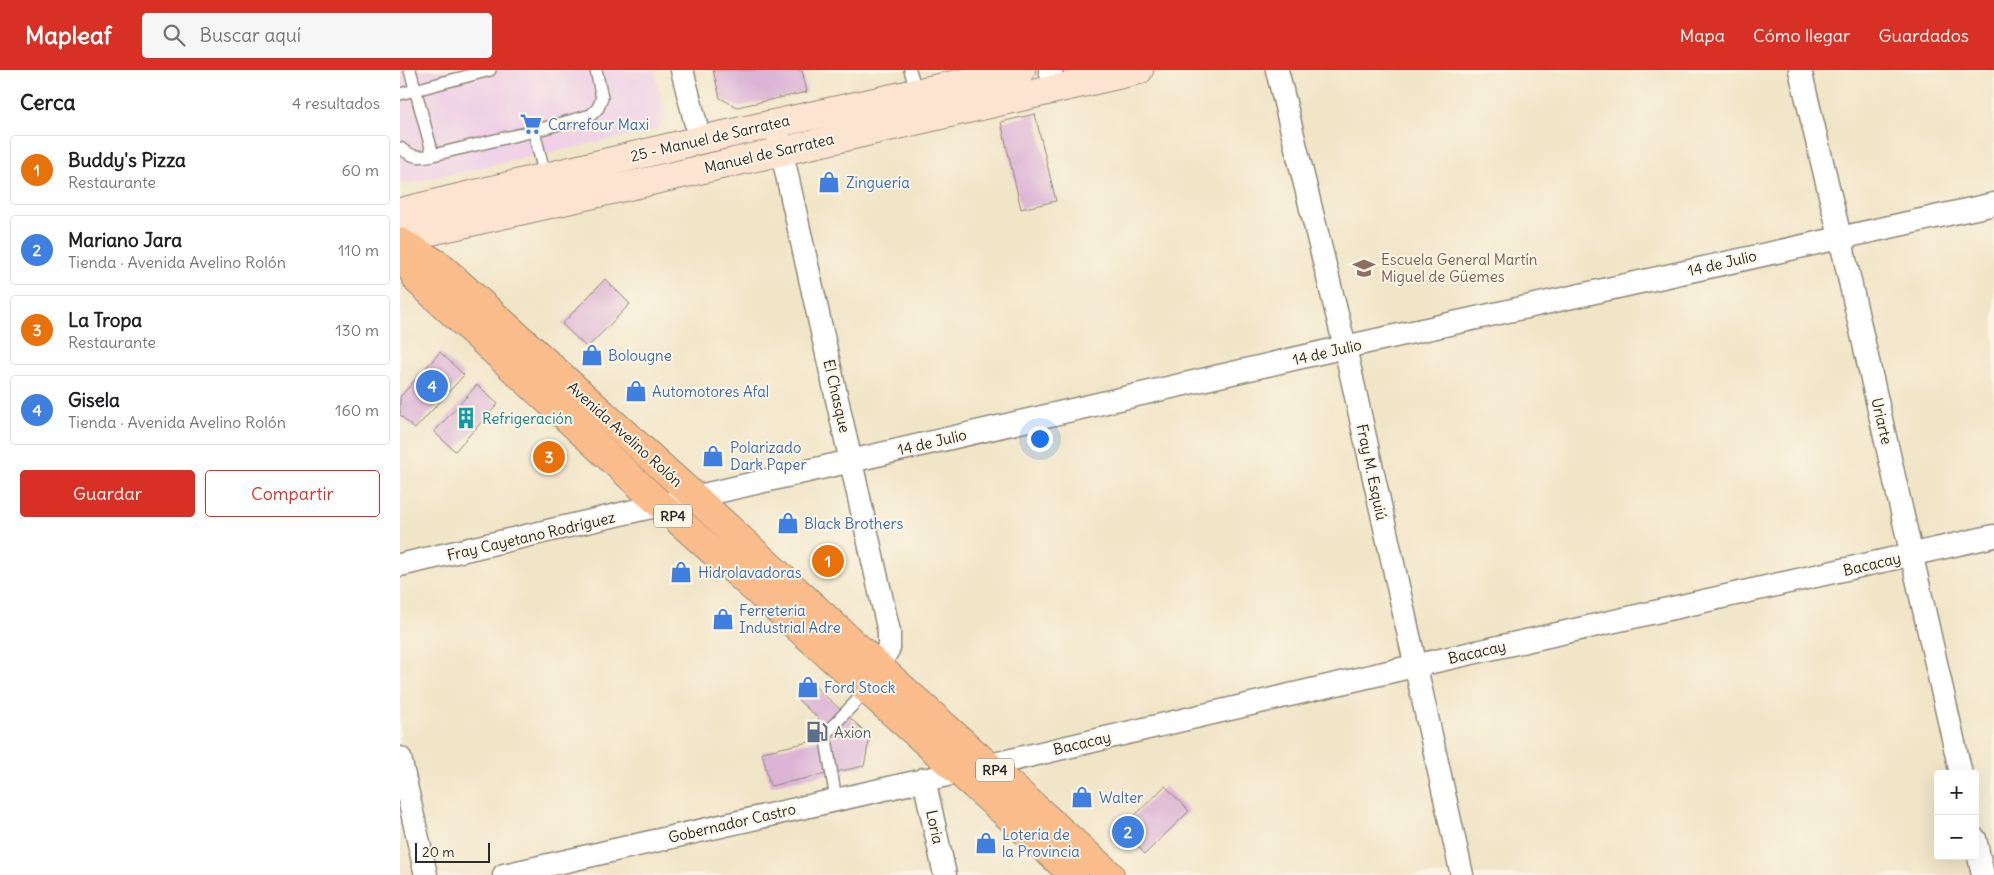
<!DOCTYPE html>
<html lang="es">
<meta charset="utf-8">
<style>
body{margin:0;font-family:Delius,sans-serif;background:#f6f6f6;color:#202124}
.controls{position:absolute;right:15px;bottom:15px;display:grid;overflow:hidden;border-radius:5px;box-shadow:0 5px 20px #0002}
.controls button{width:45px;height:45px;display:grid;place-items:center;padding:0;border:0;border-bottom:1px solid #e0e0e0;background:#fff;color:#202124;font:25px sans-serif}
.scale{position:absolute;left:15px;bottom:12px;width:75px;box-sizing:border-box;padding-left:5px;border:2px solid #2b2b2b;border-top:0;font-size:14px;line-height:18px;white-space:nowrap;color:#2b2b2b;-webkit-text-stroke:4px #fcf5e5;paint-order:stroke}
.you{position:absolute;left:639px;top:368px;width:18px;height:18px;margin:-12px;border:4px solid #fff;border-radius:50%;background:#1a73e8;box-shadow:0 0 0 8px #1a73e833}
.badge{display:grid;place-items:center;width:32px;height:32px;border-radius:50%;background:#d93025;color:#fff;font-size:16px;font-weight:700}
.pin{position:absolute;translate:-50% -50%;border:2px solid #fff;box-shadow:0 1px 5px #0006}
.list{margin:0;padding:0;list-style:none}
h2{display:flex;justify-content:space-between;align-items:center;height:65px;margin:0;padding:0 20px;font-size:21px}
h2 small{font-size:16px;font-weight:400;color:#757577}
.list li{display:grid;grid-template-columns:32px 1fr auto;gap:15px;align-items:center;box-sizing:border-box;height:70px;margin:0 10px 10px;padding:0 10px;border:1px solid #e0e0e0;border-radius:5px}
.list b{display:block;font-size:19px;white-space:nowrap}
.list p{margin:0;font-size:16px;white-space:nowrap;color:#757577}
.list em{font-size:16px;font-style:normal;color:#757577}
.actions{display:flex;gap:10px;padding:15px 20px}
.actions a{flex:1;padding:11px 0;border:1px solid #d93025;border-radius:5px;text-align:center;font-size:18px;color:#d93025}
.actions .main{background:#d93025;color:#fff}
.icon{flex:none;width:28px;height:28px;fill:none;stroke:currentColor;stroke-width:2;stroke-linecap:round;stroke-linejoin:round}
.map{position:relative;flex:none;width:1594px;height:805px;overflow:hidden}
header{display:flex;align-items:center;gap:30px;box-sizing:border-box;height:70px;padding:0 25px;background:#d93025;color:#fff}
header strong{font-size:24px}
nav{display:flex;gap:28px;margin-inline-start:auto;font-size:18px}
.search{width:350px;height:45px;background:#f6f6f6;display:flex;align-items:center;gap:12px;box-sizing:border-box;padding:0 18px;border-radius:5px;color:#757577;font-size:19px}
main{display:flex}
aside{flex:1;background:#fff}
.map>svg:first-child{display:block}
.built{fill:#efd0e6}
.building{fill:#dcb4d6}
.lines{fill:none;stroke-linecap:round;stroke-linejoin:round}
.service-casing{stroke:#8e8879;stroke-width:14}
.minor-casing{stroke:#8e8879;stroke-width:25}
.secondary-casing{stroke:#8e8879;stroke-width:30}
.primary-casing{stroke:#8e8879;stroke-width:30}
.service{stroke:#fff;stroke-width:11}
.minor{stroke:#fff;stroke-width:22}
.secondary{stroke:#fde4d0;stroke-width:28}
.primary{stroke:#f9bc8a;stroke-width:28}
.labels{text-anchor:middle;dominant-baseline:central;stroke-width:4;stroke-linejoin:round;paint-order:stroke}
.shield{fill:#fcf5e5;stroke:#6a6863;stroke-width:1}
.shield-label{font-size:14px;font-weight:bold;fill:#2b2b2b}
.shop-label{font-size:15px;fill:#366cbe;stroke:#fcf5e5;text-anchor:start}
.street-label{font-size:15px;fill:#2b2b2b;stroke:#fcf5e5}
.education-label{font-size:15px;fill:#785e54;stroke:#fcf5e5;text-anchor:start}
.culture-label{font-size:15px;fill:#0d838f;stroke:#fcf5e5;text-anchor:start}
.service-label{font-size:15px;fill:#4e5e75;stroke:#fcf5e5;text-anchor:start}
</style>
<header>
<strong>Mapleaf</strong>
<div class="search"><svg class="icon" aria-label="search" viewBox="0 0 24 24"><circle cx="10" cy="10" r="6"/><path d="M15 15l6 6"/></svg>Buscar aquí</div>
<nav><a>Mapa</a><a>Cómo llegar</a><a>Guardados</a></nav>
</header>
<main>
<aside>
<h2>Cerca<small>4 resultados</small></h2>
<ul class="list">
<li><span class="badge" style="background:#e8710a">1</span><div><b>Buddy's Pizza</b><p>Restaurante</p></div><em>60 m</em></li>
<li><span class="badge" style="background:#3f7fe0">2</span><div><b>Mariano Jara</b><p>Tienda · Avenida Avelino Rolón</p></div><em>110 m</em></li>
<li><span class="badge" style="background:#e8710a">3</span><div><b>La Tropa</b><p>Restaurante</p></div><em>130 m</em></li>
<li><span class="badge" style="background:#3f7fe0">4</span><div><b>Gisela</b><p>Tienda · Avenida Avelino Rolón</p></div><em>160 m</em></li>
</ul>
<div class="actions"><a class="main">Guardar</a><a>Compartir</a></div>
</aside>
<div class="map">
<svg width="1594" height="805" viewBox="0 0 1594 805">
<rect width="100%" height="100%" fill="#fcf5e5"/>
<filter id="ink" filterUnits="userSpaceOnUse"><feTurbulence type="fractalNoise" baseFrequency=".02" numOctaves="2"/><feDisplacementMap in="SourceGraphic" scale="10" xChannelSelector="R" yChannelSelector="G"/><feConvolveMatrix kernelMatrix="1 2 1 2 8 2 1 2 1" color-interpolation-filters="sRGB"/></filter>
<filter id="wash" filterUnits="userSpaceOnUse"><feTurbulence type="fractalNoise" baseFrequency=".0096" numOctaves="4" result="noise"/><feDisplacementMap in="SourceGraphic" scale="20" xChannelSelector="R" yChannelSelector="G"/><feGaussianBlur stdDeviation="1.12" result="paint"/><feColorMatrix in="noise" values="0 0 0 0 0 0 0 0 0 0 0 0 0 0 0 0 0 1.4 0 .05"/><feComposite in="paint" operator="in"/></filter>
<g filter="url(#wash)">
<rect width="100%" height="100%" fill="#f1e5c7"/>
<path class="built" d="M0,0H254L266,48L258,59L6,114L0,112Z"/>
<g id="blocks">
<path class="building" d="M313,0H402L407,22L337,37L320,28Z
M635,44L656,131L621,139L601,52Z
M205,209L230,234L187,278L162,254Z
M40,282L64,305L15,359L0,345V327Z
M77,315L98,334L55,381L34,362Z
M412,614L470,666L464,696L370,716L362,682L438,666L398,630Z
M765,716L789,741L745,784L721,759Z"/>
</g>
</g>
<g filter="url(#ink)">
<use href="#blocks" fill-opacity="0" stroke="#8e8879" stroke-width="1"/>
<g class="lines">
<g class="service-casing">
<path id="service" d="M10,0L33,85L134,61L191,45L198,38L202,28L196,0
M510,0L517,23
M0,24L90,0
M134,61L145,106
M0,78C12,87 18,88 33,85
M436,729L425,664L468,619"/>
</g>
<g class="minor-casing">
<path id="minor" d="M282,0L300,70
M650,0L656,20
M877,0L945,277L1062,805
M1400,0L1440,167L1561,704
M378,65L489,562V578L478,596
M0,495L945,277L1594,134
M0,688L26,805
M524,709L545,805
M1575,769L1583,805
M104,805L560,702L1014,596L1594,466"/>
</g>
<g class="secondary-casing">
<path id="secondary" d="M0,142L300,70L621,0
M0,168L739,0"/>
</g>
<g class="primary-casing">
<path id="primary" d="M0,172L39,195L296,428L478,596L710,805
M0,178L18,211L262,436L674,805"/>
</g>
<use href="#service" class="service"/>
<use href="#minor" class="minor"/>
<use href="#secondary" class="secondary"/>
<use href="#primary" class="primary"/>
</g>
</g>
<defs>
<g id="supermarket-bare" transform="scale(1.725)"><path d="M-6-5.5h2.5l.6 2H6L4.5 2H-2.5L-4.4-4H-6ZM-1.5 3.2a1.3 1.3 0 1 0 .1 0ZM3 3.2a1.3 1.3 0 1 0 .1 0Z" fill="#3f7fe0" stroke="#fcf5e5" stroke-width="2.5" paint-order="stroke"/></g>
<g id="shop-bare" transform="scale(1.725)"><path d="M-5-2.5h2.3a2.7 3.5 0 0 1 5.4 0H5L5.5 6h-11ZM-1.5-2.5h3a1.5 2.3 0 0 0-3 0Z" fill="#3f7fe0" stroke="#fcf5e5" stroke-width="2.5" paint-order="stroke"/></g>
<g id="school-bare" transform="scale(1.725)"><path d="M0-5L7-2L0 1L-7-2ZM-4 1L0 2.5L4 1V4Q0 6-4 4Z" fill="#8d6e63" stroke="#fcf5e5" stroke-width="2.5" paint-order="stroke"/></g>
<g id="building-bare" transform="scale(1.725)"><path d="M-4-6H4V6H1V3H-1V6H-4ZM-2.5-4.3h1.7v1.8h-1.7ZM.8-4.3h1.7v1.8H.8ZM-2.5-1h1.7V.8h-1.7ZM.8-1h1.7V.8H.8Z" fill="#0f9aa8" stroke="#fcf5e5" stroke-width="2.5" paint-order="stroke"/></g>
<g id="fuel-bare" transform="scale(1.725)"><path d="M-5.5-6h7V0h2V4h1.3V-2.5L3-4.5l.8-.8L6-3V5H2.5V1h-1V6h-7ZM-4.2-4.7v3.2H.2V-4.7Z" fill="#5c6f8a" stroke="#fcf5e5" stroke-width="2.5" paint-order="stroke"/></g>
</defs>
<g fill-rule="evenodd">
<use href="#supermarket-bare" x="131" y="54"/>
<use href="#shop-bare" x="429" y="112"/>
<use href="#school-bare" x="964" y="198"/>
<use href="#shop-bare" x="192" y="285"/>
<use href="#shop-bare" x="236" y="321"/>
<use href="#building-bare" x="66" y="348"/>
<use href="#shop-bare" x="313" y="386"/>
<use href="#shop-bare" x="388" y="453"/>
<use href="#shop-bare" x="281" y="502"/>
<use href="#shop-bare" x="323" y="549"/>
<use href="#shop-bare" x="408" y="617"/>
<use href="#fuel-bare" x="417" y="662"/>
<use href="#shop-bare" x="682" y="727"/>
<use href="#shop-bare" x="586" y="773"/>
</g>
<g class="labels">
<g class="shield">
<rect x="254" y="434.5" width="38" height="23" rx="4"/>
<rect x="576" y="688.5" width="38" height="23" rx="4"/>
</g>
<g class="shield-label">
<text x="273" y="446">RP4</text>
<text x="595" y="700">RP4</text>
</g>
<g class="shop-label">
<text x="148" y="54">Carrefour Maxi</text>
<text x="446" y="112">Zinguería</text>
<text x="208" y="285">Bolougne</text>
<text x="252" y="321">Automotores Afal</text>
<text x="330" y="377">Polarizado<tspan x="330" dy="17">Dark Paper</tspan></text>
<text x="404" y="453">Black Brothers</text>
<text x="298" y="502">Hidrolavadoras</text>
<text x="339" y="540">Ferretería<tspan x="339" dy="17">Industrial Adre</tspan></text>
<text x="424" y="617">Ford Stock</text>
<text x="699" y="727">Walter</text>
<text x="602" y="764">Lotería de<tspan x="602" dy="17">la Provincia</tspan></text>
</g>
<g class="street-label">
<text transform="translate(310 68) rotate(-13)">25 - Manuel de Sarratea</text>
<text transform="translate(369 83) rotate(-13)">Manuel de Sarratea</text>
<text transform="translate(1322 193) rotate(-13)">14 de Julio</text>
<text transform="translate(927 282) rotate(-13)">14 de Julio</text>
<text transform="translate(437 326) rotate(77)">El Chasque</text>
<text transform="translate(1482 351) rotate(77)">Uriarte</text>
<text transform="translate(225 364) rotate(42)">Avenida Avelino Rolón</text>
<text transform="translate(532 372) rotate(-13)">14 de Julio</text>
<text transform="translate(972 402) rotate(78)">Fray M. Esquiú</text>
<text transform="translate(131 466) rotate(-13)">Fray Cayetano Rodríguez</text>
<text transform="translate(1472 494) rotate(-13)">Bacacay</text>
<text transform="translate(1077 582) rotate(-13)">Bacacay</text>
<text transform="translate(682 673) rotate(-13)">Bacacay</text>
<text transform="translate(332 753) rotate(-13)">Gobernador Castro</text>
<text transform="translate(535 757) rotate(78)">Loria</text>
</g>
<g class="education-label">
<text x="981" y="189">Escuela General Martín<tspan x="981" dy="17">Miguel de Güemes</tspan></text>
</g>
<g class="culture-label">
<text x="82" y="348">Refrigeración</text>
</g>
<g class="service-label">
<text x="434" y="662">Axion</text>
</g>
</g>
</svg>
<div class="controls">
<button>+</button>
<button>−</button>
</div>
<div class="scale">20 m</div>
<div class="you"></div>
<div class="pin badge" style="left:428px;top:491px;background:#e8710a">1</div>
<div class="pin badge" style="left:728px;top:762px;background:#3f7fe0">2</div>
<div class="pin badge" style="left:149px;top:387px;background:#e8710a">3</div>
<div class="pin badge" style="left:32px;top:316px;background:#3f7fe0">4</div>
</div>
</main>
